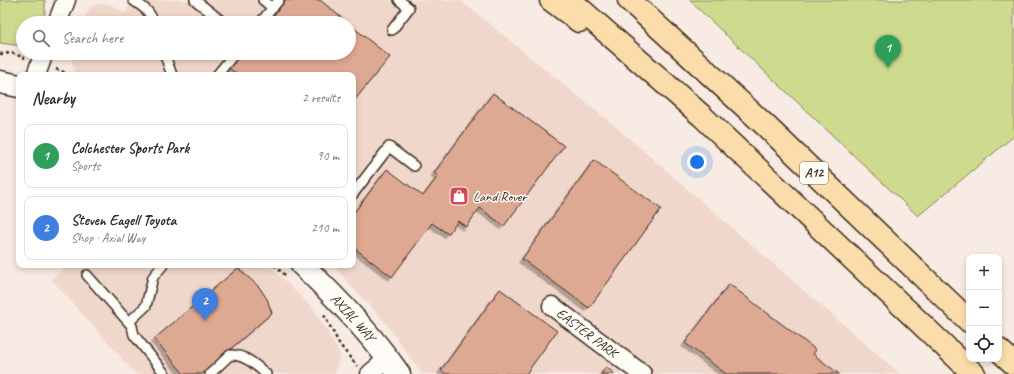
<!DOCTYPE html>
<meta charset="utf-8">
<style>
body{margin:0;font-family:Caveat,sans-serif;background:#f7f7f7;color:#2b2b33}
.controls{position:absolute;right:12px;bottom:12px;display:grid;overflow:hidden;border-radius:8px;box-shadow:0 2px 6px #0003}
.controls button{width:36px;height:36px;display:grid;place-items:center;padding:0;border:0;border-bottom:1px solid #e1e1e2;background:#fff;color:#2b2b33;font:20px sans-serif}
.you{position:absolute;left:697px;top:162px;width:14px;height:14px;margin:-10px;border:3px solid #fff;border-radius:50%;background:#1a73e8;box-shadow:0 0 0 6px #1a73e833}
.badge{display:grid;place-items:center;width:26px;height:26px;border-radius:50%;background:#d93025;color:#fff;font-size:13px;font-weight:700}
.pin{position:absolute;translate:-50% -33px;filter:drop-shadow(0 1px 2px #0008)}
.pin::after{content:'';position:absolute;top:21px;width:14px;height:12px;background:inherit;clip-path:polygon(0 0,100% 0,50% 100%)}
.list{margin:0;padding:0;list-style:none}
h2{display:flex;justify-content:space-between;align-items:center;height:52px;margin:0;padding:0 16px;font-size:17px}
h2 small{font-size:13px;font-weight:400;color:#7c7c81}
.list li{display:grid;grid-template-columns:26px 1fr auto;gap:12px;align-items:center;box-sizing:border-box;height:64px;margin:0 8px 8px;padding:0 8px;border:1px solid #e1e1e2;border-radius:8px}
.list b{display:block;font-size:15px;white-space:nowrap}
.list p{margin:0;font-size:13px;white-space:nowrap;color:#7c7c81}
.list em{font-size:13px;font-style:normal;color:#7c7c81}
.icon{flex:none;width:22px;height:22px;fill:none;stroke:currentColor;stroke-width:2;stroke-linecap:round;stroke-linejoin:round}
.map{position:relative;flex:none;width:1014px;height:374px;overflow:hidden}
.search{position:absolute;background:#fff;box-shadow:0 2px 6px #0003;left:16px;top:16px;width:340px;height:44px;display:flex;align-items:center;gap:10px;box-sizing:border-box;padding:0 14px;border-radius:22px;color:#7c7c81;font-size:15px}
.panel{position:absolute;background:#fff;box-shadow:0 2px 6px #0003;left:16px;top:72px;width:340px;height:196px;border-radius:8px}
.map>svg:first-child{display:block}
.built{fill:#f0d7cb}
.green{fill:#cedb8e;stroke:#848256}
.building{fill:#dea992;stroke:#3b2a1e;filter:url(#shadow)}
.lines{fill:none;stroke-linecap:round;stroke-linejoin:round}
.service-casing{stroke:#3b2a1e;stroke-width:12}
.minor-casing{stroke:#3b2a1e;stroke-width:21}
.tertiary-casing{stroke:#3b2a1e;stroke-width:25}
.trunk-casing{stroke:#3b2a1e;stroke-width:25}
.path{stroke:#3b2a1e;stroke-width:2.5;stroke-dasharray:3 3;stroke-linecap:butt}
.service{stroke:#fdfcf7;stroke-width:9}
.minor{stroke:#fdfcf7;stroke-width:18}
.tertiary{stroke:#fdfcf7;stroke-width:22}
.trunk{stroke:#fbddab;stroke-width:22}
.labels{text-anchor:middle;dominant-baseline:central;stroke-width:3;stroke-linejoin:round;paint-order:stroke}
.shield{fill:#fdfcf7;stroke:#75695f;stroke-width:1}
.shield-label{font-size:13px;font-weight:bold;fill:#3b2a1e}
.poi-label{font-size:14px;fill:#3b2a1e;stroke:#fdfcf7;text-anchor:start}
.street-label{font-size:14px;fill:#3b2a1e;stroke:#fdfcf7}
</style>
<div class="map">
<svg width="1014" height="374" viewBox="0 0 1014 374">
<defs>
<filter id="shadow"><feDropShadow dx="-3.5" dy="3.5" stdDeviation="0" flood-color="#0004"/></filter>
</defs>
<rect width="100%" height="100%" fill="#f7ebe3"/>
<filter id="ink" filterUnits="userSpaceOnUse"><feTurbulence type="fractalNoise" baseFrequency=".025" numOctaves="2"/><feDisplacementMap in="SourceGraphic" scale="8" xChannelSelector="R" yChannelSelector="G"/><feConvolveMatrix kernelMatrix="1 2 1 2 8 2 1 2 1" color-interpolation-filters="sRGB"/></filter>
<g filter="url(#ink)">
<path class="built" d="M133,0H460L616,127L900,374H422L385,322L332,265H353V75H76L72,63L73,53H349V23H83L87,12L92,6L98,4H109L126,13Z
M72,265H269L315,311L340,354L336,370L334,374H136L51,279L66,267Z"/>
<path class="green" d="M0,0H45V14L38,23H23V44L22,46L0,43Z
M689,0H1014V136L918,216Z"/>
<path class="building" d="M285,0H320L348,23H266Z
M349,24L390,57L353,102V75H238L229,68L242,53H349Z
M493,93L564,146L504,226L480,208L466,227L458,221L448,234L432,223L392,277L353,247V214L387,169L423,196L438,176L434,173Z
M594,160L661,209L589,308L522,259Z
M238,268L259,287L267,299L272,313L202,374H184L154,339Z
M729,284L816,350L813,354L839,374H726L685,343Z
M500,289L557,331L526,374H446L441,370Z
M606,367L615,374H601Z"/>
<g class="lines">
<g class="service-casing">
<path id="service" d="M133,0C143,7 150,11 154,23
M195,0L224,23
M263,0L273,8
M260,23L279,0
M392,30L409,8L399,0
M164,53L172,75
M217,75L235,53
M353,194L389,147L414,166
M87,275L132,326L134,335L165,374
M129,322L146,306L153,277L163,265
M210,374L230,355C244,354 256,365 266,374"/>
</g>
<g class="minor-casing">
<g id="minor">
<path d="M57,23L66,0"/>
<path d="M36,75L44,53"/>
<path id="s1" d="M552,306L642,374"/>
<path d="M370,374L388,359"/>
</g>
</g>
<g class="tertiary-casing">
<g id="tertiary">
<path d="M0,82L19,86"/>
<path id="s2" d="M302,265C337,298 371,334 399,374"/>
</g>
</g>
<g class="trunk-casing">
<path id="trunk" d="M551,0L579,21
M570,0L702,116L974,374
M629,0L766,126L969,321
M999,350L1014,364"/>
</g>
<path class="path" d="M0,54L12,53L25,58
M56,69L66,73L68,75
M274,265L286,276
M324,315L340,345L357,366"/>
<use href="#service" class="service"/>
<use href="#minor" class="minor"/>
<use href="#tertiary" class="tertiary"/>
<use href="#trunk" class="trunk"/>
</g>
</g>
<defs>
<g id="shop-square" transform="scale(1)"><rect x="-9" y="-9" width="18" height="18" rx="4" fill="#d1495b" stroke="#fdfcf7"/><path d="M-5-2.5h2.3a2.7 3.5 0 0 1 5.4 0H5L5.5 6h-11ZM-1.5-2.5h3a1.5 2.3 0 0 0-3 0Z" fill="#fff"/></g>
</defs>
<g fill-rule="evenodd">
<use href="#shop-square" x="459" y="196"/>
</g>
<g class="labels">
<rect class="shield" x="800" y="162" width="28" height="22" rx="3"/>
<g class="shield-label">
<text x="814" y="173">A12</text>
</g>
<g class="poi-label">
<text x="473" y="196">Land Rover</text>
</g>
<g class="street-label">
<text stroke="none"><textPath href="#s2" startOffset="73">AXIAL WAY</textPath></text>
<text stroke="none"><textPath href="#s1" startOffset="44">EASTER PARK</textPath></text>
</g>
</g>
</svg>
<div class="controls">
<button>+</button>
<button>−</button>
<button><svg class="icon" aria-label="locate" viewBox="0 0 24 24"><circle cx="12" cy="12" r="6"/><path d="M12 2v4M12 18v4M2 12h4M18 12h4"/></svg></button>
</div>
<div class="you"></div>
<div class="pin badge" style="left:888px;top:68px;background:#2e9e5b">1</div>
<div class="pin badge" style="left:205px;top:321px;background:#3f7fe0">2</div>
<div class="search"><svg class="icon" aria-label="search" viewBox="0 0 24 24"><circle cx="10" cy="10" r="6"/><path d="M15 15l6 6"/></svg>Search here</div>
<section class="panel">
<h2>Nearby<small>2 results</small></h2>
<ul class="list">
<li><span class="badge" style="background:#2e9e5b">1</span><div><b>Colchester Sports Park</b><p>Sports</p></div><em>90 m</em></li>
<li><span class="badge" style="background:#3f7fe0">2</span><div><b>Steven Eagell Toyota</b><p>Shop · Axial Way</p></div><em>210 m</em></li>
</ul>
</section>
</div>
